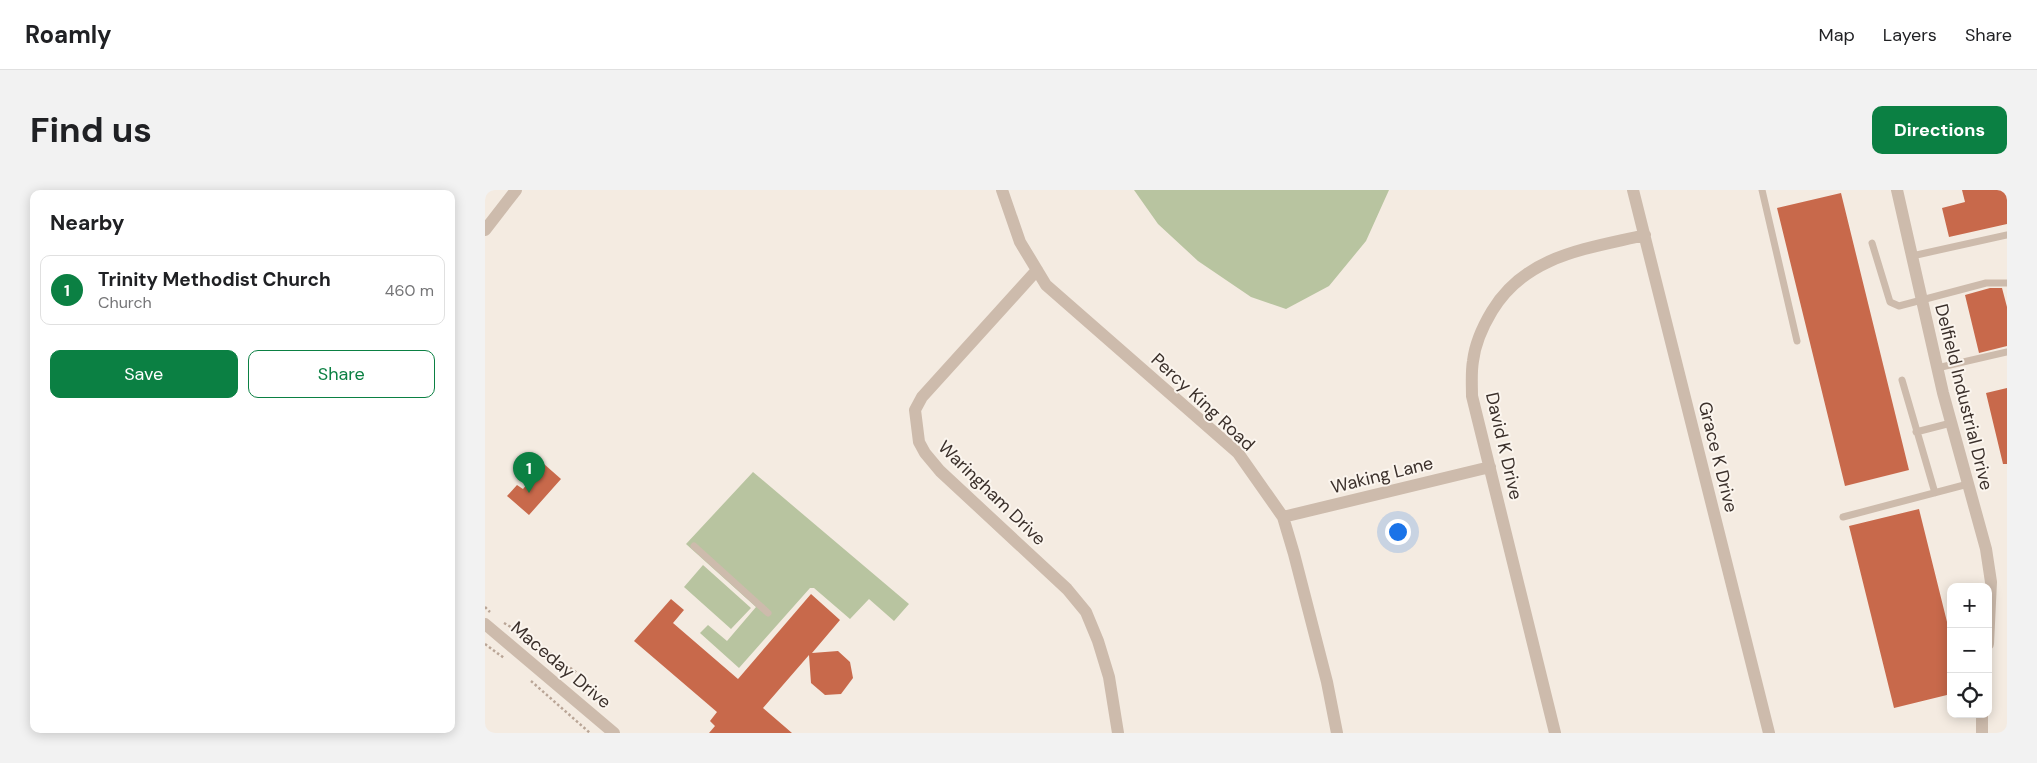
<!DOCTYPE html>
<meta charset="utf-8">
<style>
body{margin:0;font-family:"DM Sans",sans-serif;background:#f2f2f2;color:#202124}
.controls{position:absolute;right:15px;bottom:15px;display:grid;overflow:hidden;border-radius:10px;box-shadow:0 2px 12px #0003}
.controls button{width:45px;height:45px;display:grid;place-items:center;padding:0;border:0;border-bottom:1px solid #e0e0e0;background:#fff;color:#202124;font:25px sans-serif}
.you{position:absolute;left:912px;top:341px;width:18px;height:18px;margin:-12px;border:4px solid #fff;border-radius:50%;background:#1a73e8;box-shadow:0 0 0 8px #1a73e833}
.badge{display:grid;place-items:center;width:32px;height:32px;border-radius:50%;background:#0b8043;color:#fff;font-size:16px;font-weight:700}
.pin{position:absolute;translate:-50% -41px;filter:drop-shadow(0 1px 2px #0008)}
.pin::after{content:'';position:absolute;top:26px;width:18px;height:15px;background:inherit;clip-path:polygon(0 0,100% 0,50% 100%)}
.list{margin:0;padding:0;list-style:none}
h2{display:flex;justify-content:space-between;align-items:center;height:65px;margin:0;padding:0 20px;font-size:21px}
h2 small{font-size:16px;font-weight:400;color:#757577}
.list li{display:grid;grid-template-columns:32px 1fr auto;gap:15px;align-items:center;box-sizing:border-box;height:70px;margin:0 10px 10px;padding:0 10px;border:1px solid #e0e0e0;border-radius:10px}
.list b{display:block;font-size:19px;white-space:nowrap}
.list p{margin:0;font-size:16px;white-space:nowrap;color:#757577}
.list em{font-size:16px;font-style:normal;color:#757577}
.actions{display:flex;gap:10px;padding:15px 20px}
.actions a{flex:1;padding:11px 0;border:1px solid #0b8043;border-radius:10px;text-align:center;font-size:18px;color:#0b8043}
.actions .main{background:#0b8043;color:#fff}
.icon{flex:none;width:28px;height:28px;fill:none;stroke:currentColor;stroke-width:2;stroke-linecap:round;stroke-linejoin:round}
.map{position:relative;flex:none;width:1522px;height:543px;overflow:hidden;border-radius:10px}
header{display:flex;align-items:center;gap:30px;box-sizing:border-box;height:70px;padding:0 25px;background:#fff;border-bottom:1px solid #e0e0e0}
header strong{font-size:24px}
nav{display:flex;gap:28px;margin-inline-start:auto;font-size:18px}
.intro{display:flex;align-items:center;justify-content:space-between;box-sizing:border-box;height:120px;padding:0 30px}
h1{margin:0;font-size:35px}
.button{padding:12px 22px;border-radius:10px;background:#0b8043;color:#fff;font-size:18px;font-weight:700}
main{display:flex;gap:30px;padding:0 30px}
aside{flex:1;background:#fff;border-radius:10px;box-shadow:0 2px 12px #0003}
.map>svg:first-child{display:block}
.green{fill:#b8c4a0}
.building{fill:#c8694b}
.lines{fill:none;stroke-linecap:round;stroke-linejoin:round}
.path{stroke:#b9a596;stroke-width:2.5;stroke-dasharray:2.5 2.5;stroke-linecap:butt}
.service{stroke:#cdbbac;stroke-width:7}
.minor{stroke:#cdbbac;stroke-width:12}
.labels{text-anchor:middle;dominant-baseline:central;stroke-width:4;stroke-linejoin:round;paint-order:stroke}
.street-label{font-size:18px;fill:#3b302b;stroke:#fbf5ee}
</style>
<header>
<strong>Roamly</strong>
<nav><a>Map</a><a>Layers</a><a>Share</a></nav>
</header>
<div class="intro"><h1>Find us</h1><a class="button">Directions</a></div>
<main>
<aside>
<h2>Nearby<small></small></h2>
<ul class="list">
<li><span class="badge">1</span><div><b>Trinity Methodist Church</b><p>Church</p></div><em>460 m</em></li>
</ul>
<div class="actions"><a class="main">Save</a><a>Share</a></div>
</aside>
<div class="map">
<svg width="1522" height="543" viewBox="0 0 1522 543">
<rect width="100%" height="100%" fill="#f4ebe1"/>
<path class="green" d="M649,0H904L881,51L844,96L801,119L766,107L713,71L673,34Z
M268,282L424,414L409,431L384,409L365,429L329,398H325L254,478L215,443L223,435L242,451L271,417L201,354Z
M218,375L266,418L246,439L199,397Z"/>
<path class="building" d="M1477,0H1522V34L1464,47L1457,18L1480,12Z
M1356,3L1424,280L1360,296L1292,18Z
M1505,98H1517L1522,117V156L1494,163L1480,105Z
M1522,198V274H1518L1501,203Z
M59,274L76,289L44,325L22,306L32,295L38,299Z
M1434,319L1466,448V504L1409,518L1364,336Z
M326,404L355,430L327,463L353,461L365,472L368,488L356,504L340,505L326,493L324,465L278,518L307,543H224L230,536L225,531L232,522L149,451L186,409L199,420L188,433L253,489Z"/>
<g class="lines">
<path class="path" d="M0,417L5,422
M19,433L47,449L92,483
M0,454L19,468
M46,491L105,543"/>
<path class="service" d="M1277,0L1312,151
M1387,53L1405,112L1414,116L1501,93H1522
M1427,66L1522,45
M1452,178L1522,162
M1417,190L1450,303
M1431,242L1466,233
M1358,327L1483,294
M209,356L283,423"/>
<path class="minor" d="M517,0L535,52L561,95L753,263L798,327L809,364L842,492L852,543
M1148,0L1284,543
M1412,0L1458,203L1501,359L1506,392L1503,454
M0,40L31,0
M552,80L437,207L430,220L434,252L440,263L455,281L582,399L601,422L613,451L624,487L633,543
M798,327L1005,277
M0,434L129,543
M1070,543L987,206C987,195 986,182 988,171C990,154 998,136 1007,121C1041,65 1101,59 1160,45
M1497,543V524"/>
</g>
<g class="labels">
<g class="street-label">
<text transform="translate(1479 207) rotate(76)">Delfield Industrial Drive</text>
<text transform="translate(718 212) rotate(43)">Percy King Road</text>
<text transform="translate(1019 256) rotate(77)">David K Drive</text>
<text transform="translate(1233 267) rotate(76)">Grace K Drive</text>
<text transform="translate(897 285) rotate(-14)">Waking Lane</text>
<text transform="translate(507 303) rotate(44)">Waringham Drive</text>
<text transform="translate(76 475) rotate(40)">Maceday Drive</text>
</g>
</g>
</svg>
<div class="controls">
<button>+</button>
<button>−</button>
<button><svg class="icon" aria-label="locate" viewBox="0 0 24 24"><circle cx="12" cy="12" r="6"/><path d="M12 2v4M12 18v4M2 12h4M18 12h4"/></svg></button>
</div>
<div class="you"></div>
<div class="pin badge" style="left:44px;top:303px">1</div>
</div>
</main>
